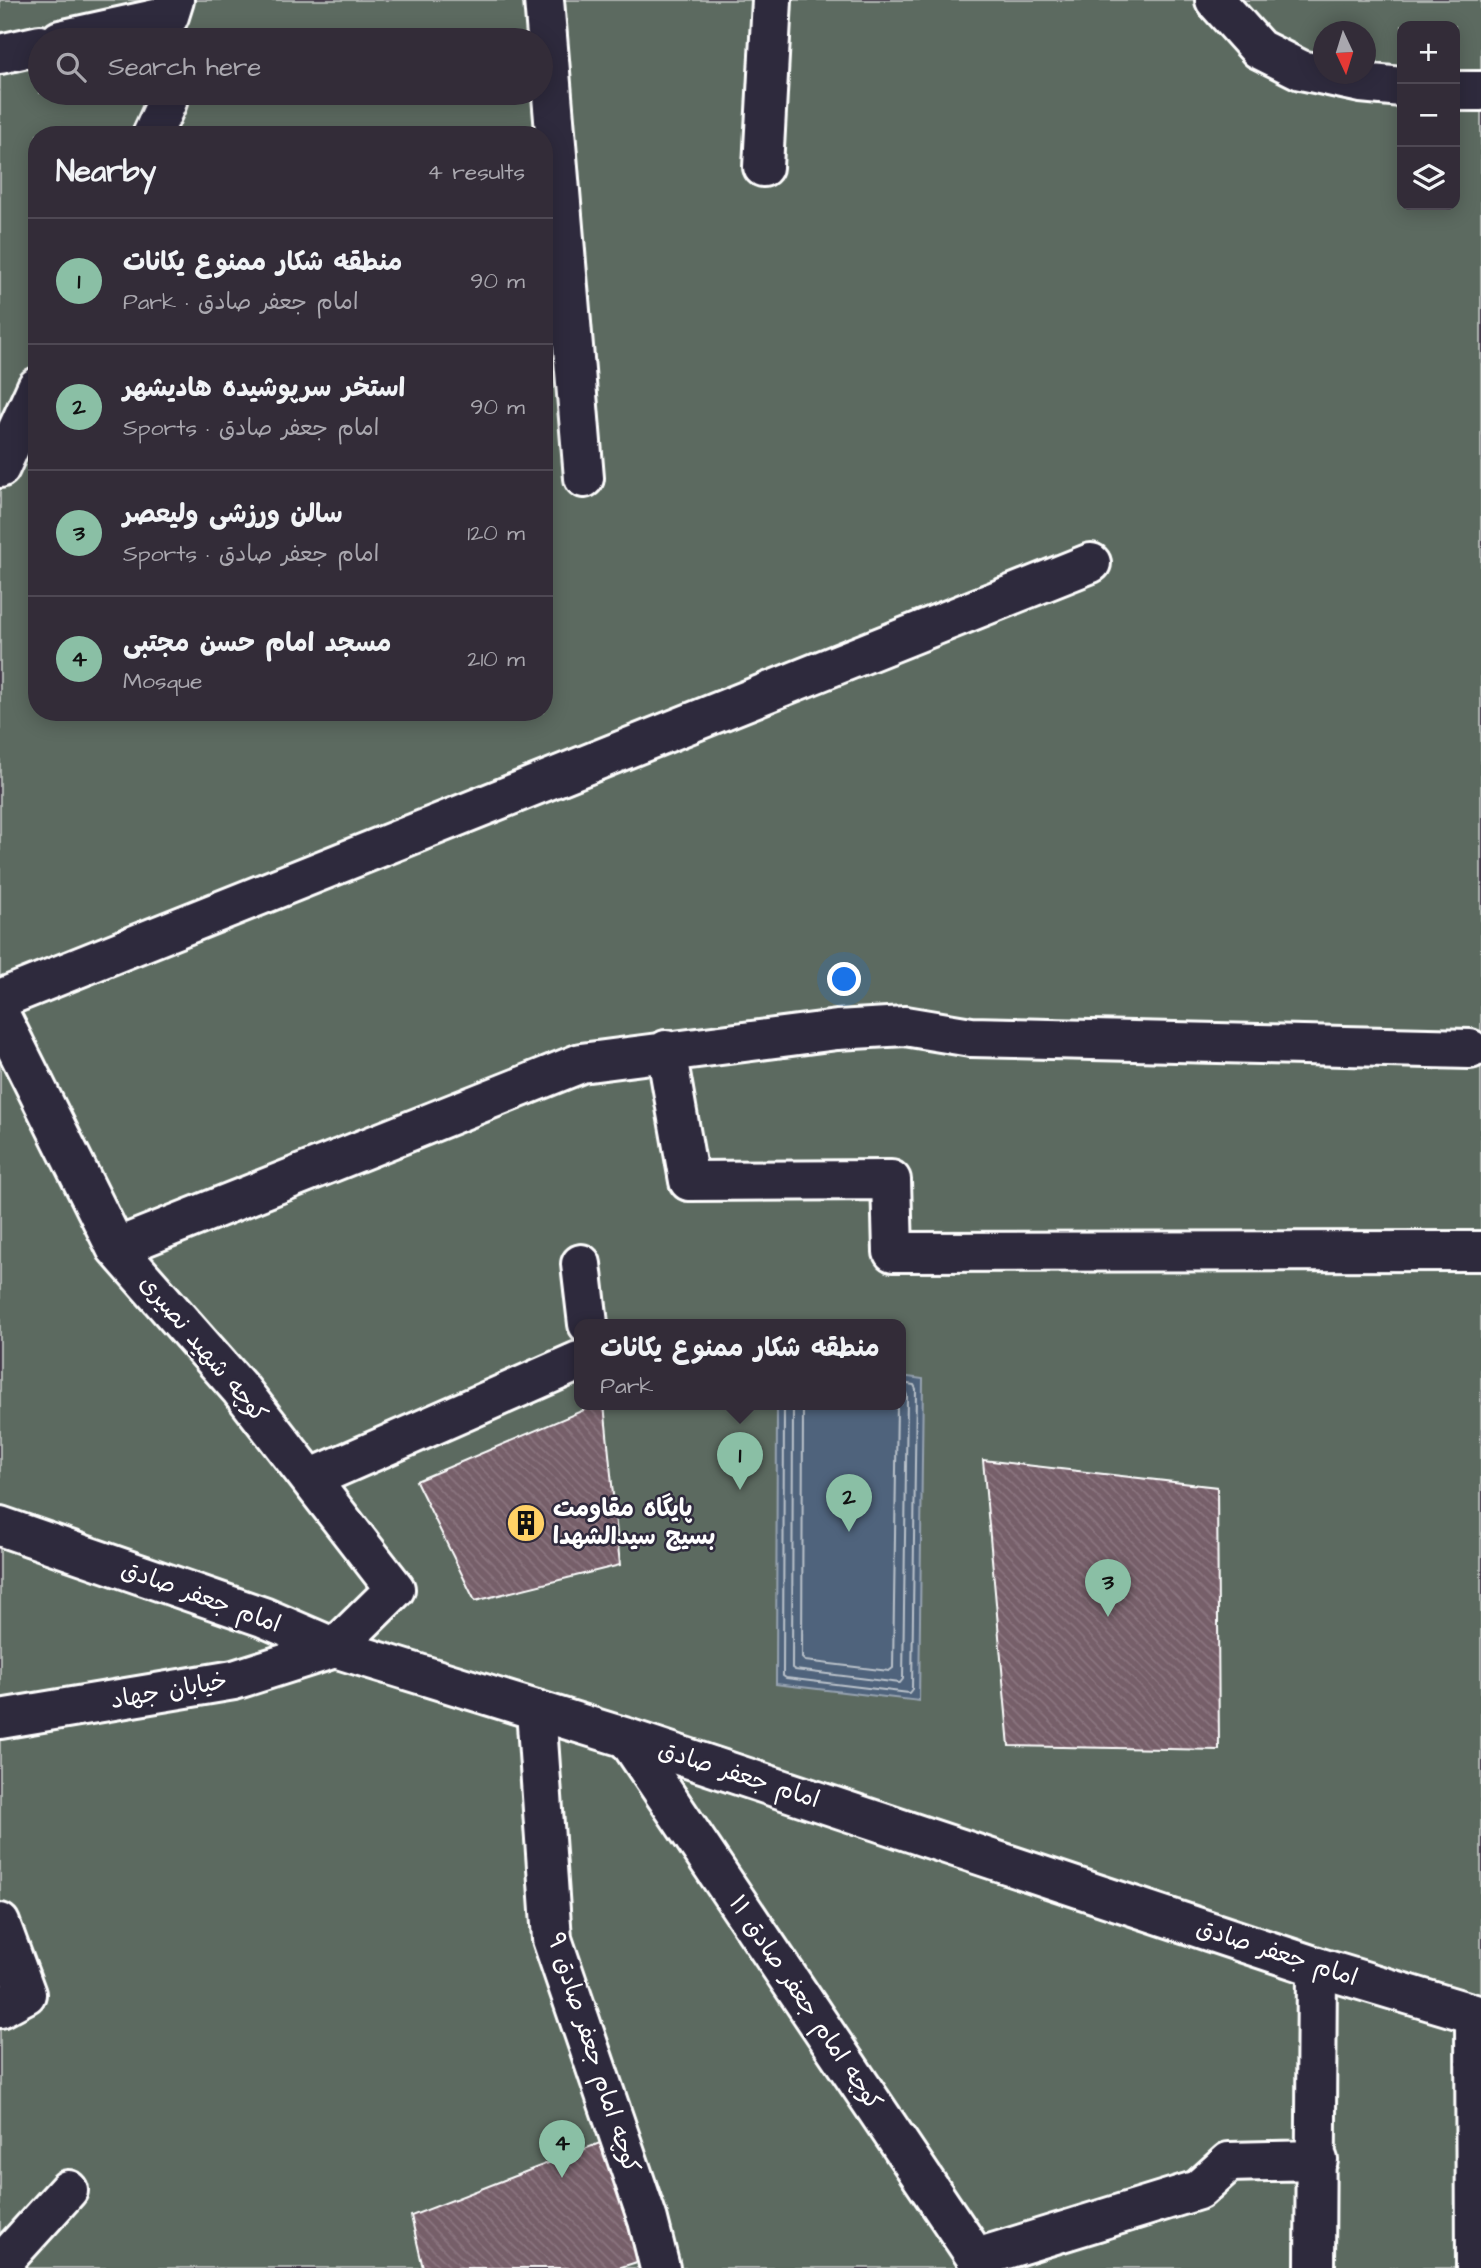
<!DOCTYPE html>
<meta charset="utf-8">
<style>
body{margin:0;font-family:"Architects Daughter","Playpen Sans Arabic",sans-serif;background:#3e3843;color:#f1f3f6}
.controls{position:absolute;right:21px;top:21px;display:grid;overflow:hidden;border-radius:14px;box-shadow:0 4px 18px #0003}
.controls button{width:63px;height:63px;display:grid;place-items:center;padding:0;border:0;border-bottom:2px solid #4e4853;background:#332c38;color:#f1f3f6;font:35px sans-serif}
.compass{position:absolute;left:1313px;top:21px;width:63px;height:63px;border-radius:50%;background:#332c38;box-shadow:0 4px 18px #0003;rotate:176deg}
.you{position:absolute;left:845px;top:980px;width:24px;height:24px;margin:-18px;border:5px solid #fff;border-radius:50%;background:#1a73e8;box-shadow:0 0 0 10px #1a73e833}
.badge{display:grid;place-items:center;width:46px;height:46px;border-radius:50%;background:#8abfa5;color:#111;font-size:23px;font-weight:700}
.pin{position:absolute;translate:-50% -58px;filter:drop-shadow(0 2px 4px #0008)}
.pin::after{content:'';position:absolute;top:37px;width:24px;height:21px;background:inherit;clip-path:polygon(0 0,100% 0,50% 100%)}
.popup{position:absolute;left:574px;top:1319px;width:332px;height:91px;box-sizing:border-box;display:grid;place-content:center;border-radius:14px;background:#332c38;filter:drop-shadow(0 2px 5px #0005);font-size:23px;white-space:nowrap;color:#a9a7ae}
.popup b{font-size:26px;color:#f1f3f6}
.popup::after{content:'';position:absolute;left:50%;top:100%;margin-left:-14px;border:14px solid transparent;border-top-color:#332c38}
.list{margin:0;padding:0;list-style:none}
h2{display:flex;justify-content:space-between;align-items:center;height:91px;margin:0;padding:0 28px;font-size:30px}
h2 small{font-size:23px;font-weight:400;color:#a9a7ae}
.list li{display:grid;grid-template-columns:46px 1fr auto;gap:21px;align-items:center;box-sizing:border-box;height:126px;padding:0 28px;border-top:2px solid #4e4853}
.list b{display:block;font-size:26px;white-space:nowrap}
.list p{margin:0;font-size:23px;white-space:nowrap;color:#a9a7ae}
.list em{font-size:23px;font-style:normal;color:#a9a7ae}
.icon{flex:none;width:38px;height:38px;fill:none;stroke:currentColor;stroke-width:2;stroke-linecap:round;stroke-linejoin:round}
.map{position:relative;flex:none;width:1481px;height:2268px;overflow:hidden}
.search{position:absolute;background:#332c38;box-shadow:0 4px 18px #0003;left:28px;top:28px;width:525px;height:77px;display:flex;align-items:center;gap:18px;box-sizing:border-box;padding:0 24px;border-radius:38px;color:#a9a7ae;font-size:26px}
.panel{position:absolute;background:#332c38;box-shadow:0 4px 18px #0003;left:28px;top:126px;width:525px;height:595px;border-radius:28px}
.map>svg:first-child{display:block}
.park{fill:#5c6a61;stroke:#aeb4b0;stroke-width:2;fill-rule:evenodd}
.water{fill:#50647b;stroke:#96a2b0;stroke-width:2}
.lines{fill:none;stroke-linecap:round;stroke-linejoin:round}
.shore{stroke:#b9c1ca;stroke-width:2}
.building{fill:url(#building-back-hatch);stroke:#fff;stroke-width:2}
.minor-casing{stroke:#fff;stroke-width:44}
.major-casing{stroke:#fff;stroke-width:44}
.minor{stroke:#2f2a3d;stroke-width:38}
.major{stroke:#2f2a3d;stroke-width:38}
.labels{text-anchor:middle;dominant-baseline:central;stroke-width:5;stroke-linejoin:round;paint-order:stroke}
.street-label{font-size:24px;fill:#fff;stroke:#2f2a3d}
.poi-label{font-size:24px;font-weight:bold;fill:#fff;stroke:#2f2a3d;text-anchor:start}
</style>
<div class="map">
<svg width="1481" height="2268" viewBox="0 0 1481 2268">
<defs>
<pattern id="building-back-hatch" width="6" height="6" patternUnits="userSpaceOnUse" patternTransform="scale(1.75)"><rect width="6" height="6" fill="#765e69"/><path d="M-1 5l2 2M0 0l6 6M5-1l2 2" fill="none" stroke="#8b7680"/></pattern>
</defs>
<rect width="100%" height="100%" fill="#443a4a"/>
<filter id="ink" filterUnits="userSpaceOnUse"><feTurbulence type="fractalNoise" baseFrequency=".0143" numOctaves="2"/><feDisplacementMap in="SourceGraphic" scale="14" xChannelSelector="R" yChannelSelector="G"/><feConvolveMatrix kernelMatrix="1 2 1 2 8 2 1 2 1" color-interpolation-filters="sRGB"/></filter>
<g filter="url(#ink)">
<path class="park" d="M0,0H1481V2268H0ZM1402,26H1455V205H1402ZM1324,32H1366V74H1324ZM40,40H541V93H40ZM37,135H544V712H37ZM579,1324H901V1404H579Z"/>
<path class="water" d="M901,1376L923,1379L919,1701L776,1684L777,1404H901Z"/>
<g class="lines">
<path class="shore" d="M784,1404L783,1676L786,1678L909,1693L912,1689L916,1389L914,1385L901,1383
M793,1404L792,1668L795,1670L900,1683L903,1679L907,1396L906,1393L901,1392
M803,1404L802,1658L805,1661L889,1671L893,1668L897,1404"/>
</g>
<path class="building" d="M598,1404H604L620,1565L475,1601L416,1481Z
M983,1460L1217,1487L1219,1750L1009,1746Z
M605,2141L640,2261L618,2268H423L411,2216Z"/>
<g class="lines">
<g class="minor-casing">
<path id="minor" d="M544,0L584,478
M1215,0L1259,49L1301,70L1361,83L1402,87
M60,40L169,16L174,0
M0,54L40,45
M1455,91H1481
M152,135L167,102V93
M763,167L772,0
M0,468L37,387
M0,999L1091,563
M0,1015L116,1248L241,1390L395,1589L335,1648
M666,1050L689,1181L891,1180L893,1252L1481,1251
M116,1248L581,1063L837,1030L905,1026L971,1037L1470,1049
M581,1264L588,1324
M310,1479L579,1361
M536,1710L552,1939L648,2220L660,2268
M627,1738L983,2268
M0,1923L26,1994L0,2008
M1475,2015L1476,2268
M977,2258L1198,2190L1229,2162L1318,2160
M0,2265L68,2190
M1315,2268L1317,1967"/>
</g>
<g class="major-casing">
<path id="major" d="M0,1526L263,1617L335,1648L627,1738L1317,1967L1481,2016
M0,1719L234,1680L335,1648"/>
</g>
<use href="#minor" class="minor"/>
<use href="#major" class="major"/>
</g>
</g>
<defs>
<g id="building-disc" transform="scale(2.0125)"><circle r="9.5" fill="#ffd166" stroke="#2f2a3d"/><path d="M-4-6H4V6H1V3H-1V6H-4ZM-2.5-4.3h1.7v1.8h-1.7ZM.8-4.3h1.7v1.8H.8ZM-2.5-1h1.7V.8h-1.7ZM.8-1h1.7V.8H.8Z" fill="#111"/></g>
</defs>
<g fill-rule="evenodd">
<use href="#building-disc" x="526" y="1523"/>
</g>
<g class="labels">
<g class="street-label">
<text transform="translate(203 1349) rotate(50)">کوچه شهید نصیری</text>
<text transform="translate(201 1597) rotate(20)">امام جعفر صادق</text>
<text transform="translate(169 1691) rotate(-10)">خیابان جهاد</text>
<text transform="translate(739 1775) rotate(18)">امام جعفر صادق</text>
<text transform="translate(1277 1953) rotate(18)">امام جعفر صادق</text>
<text transform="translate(805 2003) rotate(56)">کوچه امام جعفر صادق ۱۱</text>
<text transform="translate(593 2053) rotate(72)">کوچه امام جعفر صادق ۹</text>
</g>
<g class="poi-label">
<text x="553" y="1509">پایگاه مقاومت<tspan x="553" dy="28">بسیج سیدالشهدا</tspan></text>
</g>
</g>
</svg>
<div class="controls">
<button>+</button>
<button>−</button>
<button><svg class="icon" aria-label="layers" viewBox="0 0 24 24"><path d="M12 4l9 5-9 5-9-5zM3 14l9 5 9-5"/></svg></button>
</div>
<svg class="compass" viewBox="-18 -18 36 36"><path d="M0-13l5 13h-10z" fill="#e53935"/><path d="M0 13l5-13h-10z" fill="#a9a7ae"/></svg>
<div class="you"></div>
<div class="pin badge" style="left:740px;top:1490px">1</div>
<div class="popup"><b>منطقه شکار ممنوع یکانات</b>Park</div>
<div class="pin badge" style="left:849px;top:1532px">2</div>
<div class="pin badge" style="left:1108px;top:1617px">3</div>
<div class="pin badge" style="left:562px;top:2178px">4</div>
<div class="search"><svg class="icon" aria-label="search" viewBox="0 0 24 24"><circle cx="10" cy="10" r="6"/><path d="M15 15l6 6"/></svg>Search here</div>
<section class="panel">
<h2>Nearby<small>4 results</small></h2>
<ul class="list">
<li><span class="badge">1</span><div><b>منطقه شکار ممنوع یکانات</b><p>Park · امام جعفر صادق</p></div><em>90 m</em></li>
<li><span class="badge">2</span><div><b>استخر سرپوشیده هادیشهر</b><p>Sports · امام جعفر صادق</p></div><em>90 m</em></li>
<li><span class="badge">3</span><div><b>سالن ورزشی ولیعصر</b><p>Sports · امام جعفر صادق</p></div><em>120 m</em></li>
<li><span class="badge">4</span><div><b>مسجد امام حسن مجتبی</b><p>Mosque</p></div><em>210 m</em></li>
</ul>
</section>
</div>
